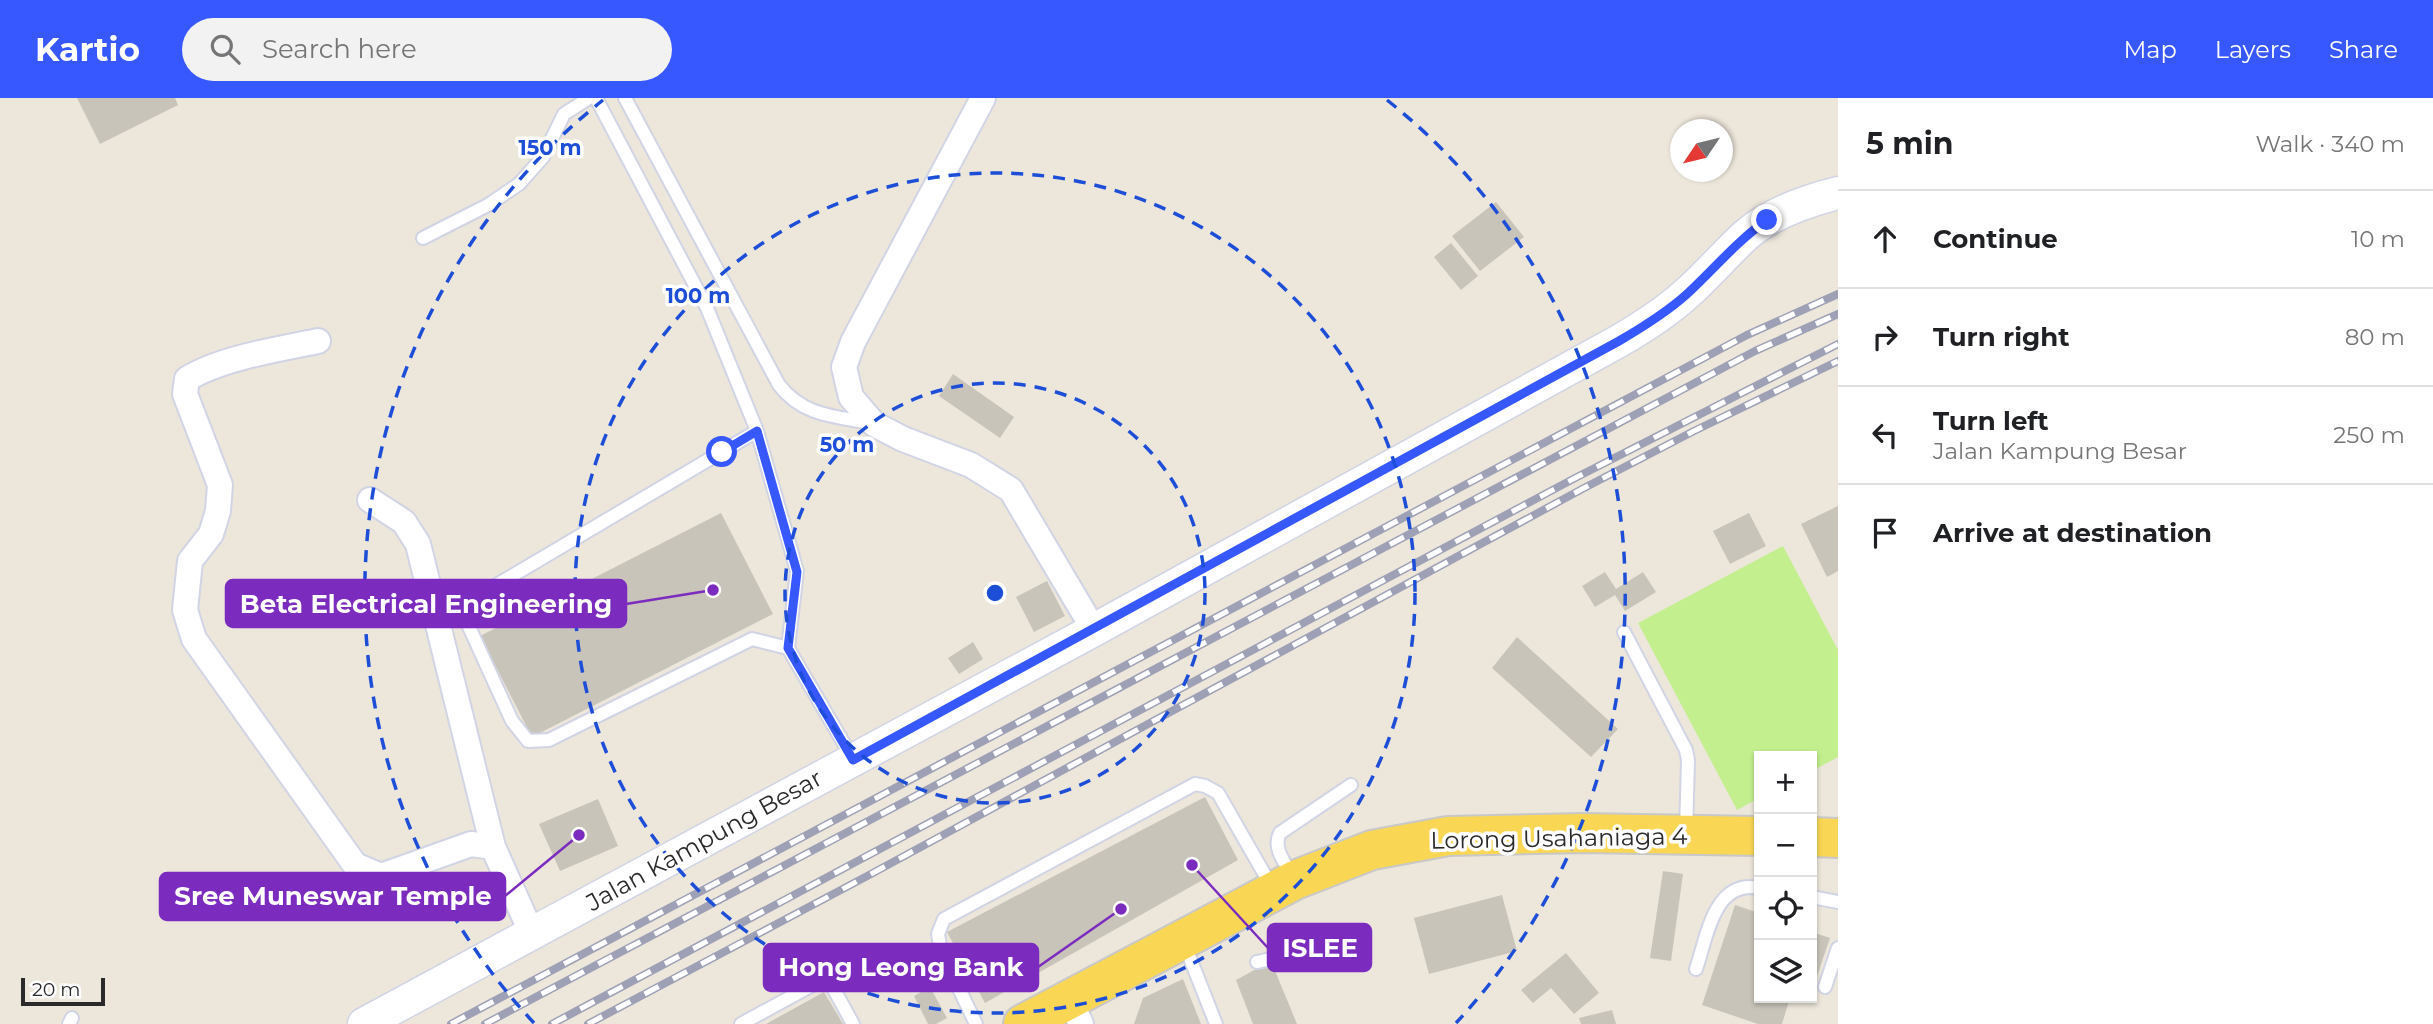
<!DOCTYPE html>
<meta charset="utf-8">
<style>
body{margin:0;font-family:Montserrat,sans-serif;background:#f2f2f2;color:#202124}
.controls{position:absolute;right:21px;bottom:21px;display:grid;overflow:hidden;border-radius:0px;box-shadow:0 2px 5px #0004}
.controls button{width:63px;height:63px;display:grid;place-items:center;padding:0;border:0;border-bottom:2px solid #e0e0e0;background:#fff;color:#202124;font:35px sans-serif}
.compass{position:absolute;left:1670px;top:21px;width:63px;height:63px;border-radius:50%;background:#fff;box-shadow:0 2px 5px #0004;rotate:235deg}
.scale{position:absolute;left:21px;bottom:18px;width:84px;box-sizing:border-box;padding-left:7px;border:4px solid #2a2a2a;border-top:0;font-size:19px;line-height:24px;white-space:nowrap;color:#2a2a2a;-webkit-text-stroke:5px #fff;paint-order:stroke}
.stop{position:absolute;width:21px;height:21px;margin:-16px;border:5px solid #3757ff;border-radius:50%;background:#fff}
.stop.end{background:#3757ff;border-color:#fff;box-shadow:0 2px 7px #0008}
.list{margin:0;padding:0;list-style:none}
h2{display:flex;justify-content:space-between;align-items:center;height:91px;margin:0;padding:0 28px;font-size:30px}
h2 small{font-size:23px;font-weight:400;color:#757577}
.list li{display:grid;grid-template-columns:46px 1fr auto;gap:21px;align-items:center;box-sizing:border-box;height:98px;padding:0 28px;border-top:2px solid #e0e0e0}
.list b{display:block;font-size:26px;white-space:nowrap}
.list p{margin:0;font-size:23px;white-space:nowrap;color:#757577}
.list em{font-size:23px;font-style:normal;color:#757577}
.icon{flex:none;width:38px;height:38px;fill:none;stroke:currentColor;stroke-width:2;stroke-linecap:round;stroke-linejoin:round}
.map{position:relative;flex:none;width:1838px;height:926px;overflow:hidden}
header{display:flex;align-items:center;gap:42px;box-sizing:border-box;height:98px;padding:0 35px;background:#3757ff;color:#fff}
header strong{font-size:33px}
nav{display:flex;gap:38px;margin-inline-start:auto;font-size:24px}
.search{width:490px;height:63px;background:#f2f2f2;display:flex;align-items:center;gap:18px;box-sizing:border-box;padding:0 24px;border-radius:38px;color:#757577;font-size:26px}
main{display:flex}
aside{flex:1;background:#fff}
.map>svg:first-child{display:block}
.pitch{fill:#c4ef8f}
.building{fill:#c8c4ba}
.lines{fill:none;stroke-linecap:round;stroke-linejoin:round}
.service-casing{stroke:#d1d4e4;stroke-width:16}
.minor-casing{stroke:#d1d4e4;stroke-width:28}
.tertiary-casing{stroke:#d1d4e4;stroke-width:35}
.primary-casing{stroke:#c8c8c8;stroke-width:42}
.service{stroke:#fff;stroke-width:12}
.minor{stroke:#fff;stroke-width:24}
.tertiary{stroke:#fff;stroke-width:32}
.primary{stroke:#f9d755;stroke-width:38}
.rail-casing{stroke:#9ea1b6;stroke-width:8}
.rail{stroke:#fff;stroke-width:5;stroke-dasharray:16;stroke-linecap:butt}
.route{stroke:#3757ff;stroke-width:9}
.ring{fill:none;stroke:#1d4ed8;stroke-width:3.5;stroke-dasharray:12 9}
.labels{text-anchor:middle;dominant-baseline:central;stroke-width:7;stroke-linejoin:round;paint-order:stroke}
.street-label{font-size:24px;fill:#2a2a2a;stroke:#fff}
.centre{fill:#1d4ed8;stroke:#fff;stroke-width:3.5}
.ring-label{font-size:21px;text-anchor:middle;font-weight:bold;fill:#1d4ed8;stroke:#fff;stroke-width:7;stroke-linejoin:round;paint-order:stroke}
.leader{fill:none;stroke:#7b2cbf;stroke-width:2.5}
.callout-dot{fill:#7b2cbf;stroke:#fff;stroke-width:2.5}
.callout{fill:#7b2cbf;stroke:#7b2cbf;stroke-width:2.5}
.callout-label{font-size:26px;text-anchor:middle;font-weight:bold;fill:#fff}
</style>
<header>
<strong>Kartio</strong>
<div class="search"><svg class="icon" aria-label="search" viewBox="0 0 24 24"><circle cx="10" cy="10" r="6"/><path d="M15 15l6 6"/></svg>Search here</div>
<nav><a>Map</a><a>Layers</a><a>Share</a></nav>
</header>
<main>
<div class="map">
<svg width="1838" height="926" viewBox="0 0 1838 926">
<rect width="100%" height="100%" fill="#ede6db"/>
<path class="pitch" d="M1783,448L1838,552V659L1812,673V658H1759V700L1737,712L1638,525Z"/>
<path class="building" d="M77,0H175L178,7L100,46Z
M1496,104L1524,139L1480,173L1452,138Z
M1451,145L1478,178L1461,192L1434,159Z
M953,276L1014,319L1000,340L939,298Z
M1838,408V473L1827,479L1801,426Z
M721,415L773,516L532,639L480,538Z
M1749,415L1766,448L1730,466L1713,433Z
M1605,474L1616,491L1643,474L1656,494L1625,513L1615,497L1595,509L1582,488Z
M1047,483L1065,518L1034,534L1016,499Z
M1517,539L1618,631L1591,659L1492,570Z
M973,544L983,561L959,576L948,560Z
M1205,699L1238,762L985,905L947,834Z
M598,701L618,748L560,773L539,726Z
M1663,773L1683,776L1671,863L1650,860Z
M1502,797L1517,853L1429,876L1414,820Z
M1735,807L1759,815V900H1790L1782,926H1758L1702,907Z
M1812,834L1830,840L1812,893Z
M1566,855L1599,895L1574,916L1551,890L1533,905L1521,892Z
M1271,863L1297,926H1253L1236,882Z
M1183,881L1201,926H1134L1143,900Z
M930,889L947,920L936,926H928L914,898Z
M824,894L843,926H766Z
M1612,912L1616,926H1581L1579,920Z"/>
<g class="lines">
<g class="service-casing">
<path id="service" d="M596,0L707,210L757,333L797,473L788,550L853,661
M625,0L779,287C803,318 834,318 870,325
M423,140L488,107L519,86L543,59L564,16L589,0
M757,333L478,498L465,520L512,623L528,643L549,642L752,541L788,550
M1624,534L1686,652L1688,662L1686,735
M1293,778C1285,765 1272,750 1280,735L1351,687
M1812,799L1838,804
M1184,845L1216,926
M1257,864C1274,861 1293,852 1306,866
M1696,871C1707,839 1714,781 1759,790
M1825,889L1838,850
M69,926L72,920
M741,926L818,884L831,886L853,926
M976,926L941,853L938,836L944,821L1195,686L1205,688L1218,695L1273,791"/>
</g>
<g class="minor-casing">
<path id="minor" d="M983,0L853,244L844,269L851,299L874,326L903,341L971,367L1011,392L1094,532
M318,243C279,251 221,260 187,281L185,296L220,387L218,413L211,436L190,463L185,512L194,541L355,767L381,778L471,746L493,749L532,836
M370,402L404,424L418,446L493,749
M1070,901L1081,926"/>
</g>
<g class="tertiary-casing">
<path id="tertiary" d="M364,926L1094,532L1619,243C1643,229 1665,215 1685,197C1707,178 1725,156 1746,137C1771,115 1806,103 1838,95"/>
</g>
<g class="primary-casing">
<path id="primary" d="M1812,739L1838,740
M1023,926L1295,782L1372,752L1448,738L1583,735L1759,738"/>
</g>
<use href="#service" class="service"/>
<use href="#minor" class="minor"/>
<use href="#tertiary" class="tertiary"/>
<use href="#primary" class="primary"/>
<g class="rail-casing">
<path id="rail" d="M451,926L1747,237L1838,196
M485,926L1755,253L1838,216
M552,926L1577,379L1838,246
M588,926L871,776L1584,390L1694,333L1838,263"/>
</g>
<use href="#rail" class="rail"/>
</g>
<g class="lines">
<path class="route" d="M722,354L757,333L797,474L788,550L853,662L1619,243C1643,229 1666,215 1687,196C1714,171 1737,143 1767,122"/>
</g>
<g class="ring">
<circle cx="995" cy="495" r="210"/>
<circle cx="995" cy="495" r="420"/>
<path d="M534 925A630 630 0 0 1 603 2M1387 2A630 630 0 0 1 1456 925"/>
</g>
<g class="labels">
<g class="street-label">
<text transform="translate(1559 740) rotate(-1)">Lorong Usahaniaga 4</text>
<text transform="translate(704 742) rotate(-29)">Jalan Kampung Besar</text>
</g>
</g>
<circle cx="995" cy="495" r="10" class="centre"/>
<g class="ring-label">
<text x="550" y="57">150 m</text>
<text x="698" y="205">100 m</text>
<text x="847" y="354">50 m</text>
</g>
<path class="leader" d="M713 492L626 506M579 737L505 798M1192 767L1268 850M1121 811L1038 869"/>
<g class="callout-dot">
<circle cx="713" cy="492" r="7"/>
<circle cx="579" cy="737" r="7"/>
<circle cx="1192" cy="767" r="7"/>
<circle cx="1121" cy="811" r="7"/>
</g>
<g class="callout">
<rect x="226" y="482" width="400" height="47" rx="7"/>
<rect x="160" y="775" width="345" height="47" rx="7"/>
<rect x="1268" y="826" width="103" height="47" rx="7"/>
<rect x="764" y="846" width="274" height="47" rx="7"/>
</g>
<g class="callout-label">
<text x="426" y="515">Beta Electrical Engineering</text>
<text x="333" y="807">Sree Muneswar Temple</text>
<text x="1320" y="859">ISLEE</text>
<text x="901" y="878">Hong Leong Bank</text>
</g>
</svg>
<div class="controls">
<button>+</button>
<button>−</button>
<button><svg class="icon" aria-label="locate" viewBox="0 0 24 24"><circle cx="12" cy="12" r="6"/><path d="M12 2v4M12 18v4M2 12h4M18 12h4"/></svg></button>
<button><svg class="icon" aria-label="layers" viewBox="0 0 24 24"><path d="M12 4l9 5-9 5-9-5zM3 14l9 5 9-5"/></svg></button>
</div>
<svg class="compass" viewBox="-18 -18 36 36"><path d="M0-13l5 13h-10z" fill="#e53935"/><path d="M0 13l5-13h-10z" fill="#757577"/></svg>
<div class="scale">20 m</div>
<div class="stop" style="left:722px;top:354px"></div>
<div class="stop end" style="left:1767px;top:122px"></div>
</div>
<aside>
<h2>5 min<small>Walk · 340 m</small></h2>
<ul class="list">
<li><svg class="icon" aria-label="ahead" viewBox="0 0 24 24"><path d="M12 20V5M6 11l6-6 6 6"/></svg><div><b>Continue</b></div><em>10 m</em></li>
<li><svg class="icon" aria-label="right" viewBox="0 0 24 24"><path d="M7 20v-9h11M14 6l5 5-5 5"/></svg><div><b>Turn right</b></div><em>80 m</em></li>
<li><svg class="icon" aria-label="left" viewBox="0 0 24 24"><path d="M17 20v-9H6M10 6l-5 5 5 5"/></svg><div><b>Turn left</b><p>Jalan Kampung Besar</p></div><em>250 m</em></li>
<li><svg class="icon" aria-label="arrive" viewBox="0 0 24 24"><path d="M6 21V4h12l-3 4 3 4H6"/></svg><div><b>Arrive at destination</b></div></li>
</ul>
</aside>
</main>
